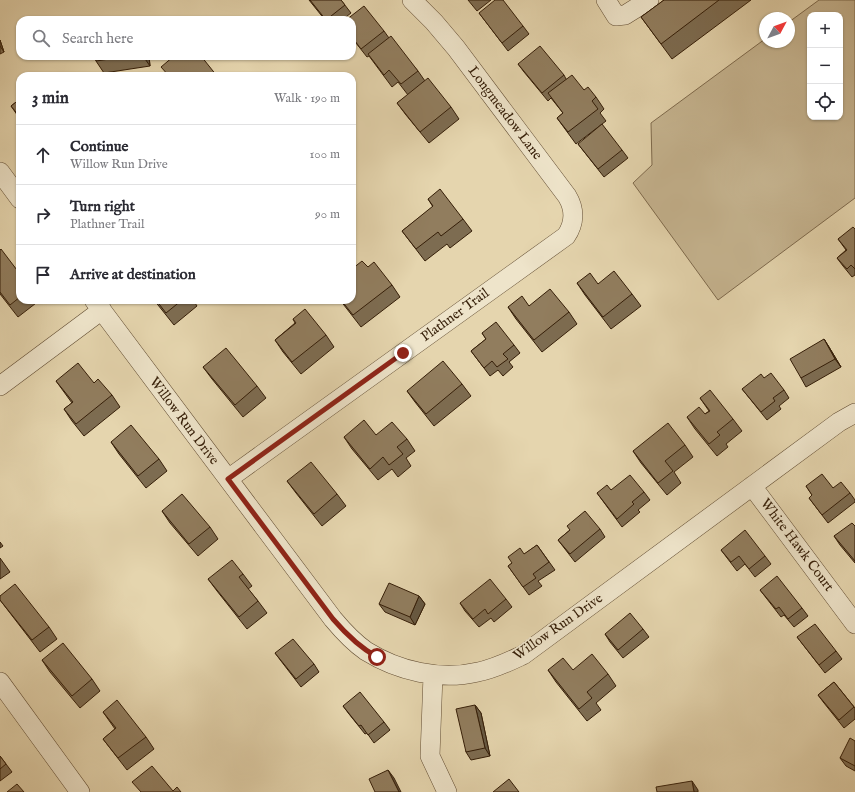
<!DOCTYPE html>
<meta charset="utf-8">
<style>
body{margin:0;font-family:"IM FELL English",serif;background:#f7f7f7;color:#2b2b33}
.controls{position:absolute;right:12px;top:12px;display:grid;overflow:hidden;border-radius:8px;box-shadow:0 1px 3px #0004}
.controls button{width:36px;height:36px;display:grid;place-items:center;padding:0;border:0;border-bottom:1px solid #e1e1e2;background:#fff;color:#2b2b33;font:20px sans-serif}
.compass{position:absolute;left:759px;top:12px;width:36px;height:36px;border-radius:50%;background:#fff;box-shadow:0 1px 3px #0004;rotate:49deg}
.stop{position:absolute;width:12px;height:12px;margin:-9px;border:3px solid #8f2418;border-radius:50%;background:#fff}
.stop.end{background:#8f2418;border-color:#fff;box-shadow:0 1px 4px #0008}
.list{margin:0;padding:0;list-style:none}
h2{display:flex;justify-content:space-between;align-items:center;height:52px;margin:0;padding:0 16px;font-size:17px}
h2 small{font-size:13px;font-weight:400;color:#7c7c81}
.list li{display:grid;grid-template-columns:26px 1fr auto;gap:12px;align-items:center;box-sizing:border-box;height:60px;padding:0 16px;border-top:1px solid #e1e1e2}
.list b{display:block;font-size:15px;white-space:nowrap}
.list p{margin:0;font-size:13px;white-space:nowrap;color:#7c7c81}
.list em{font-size:13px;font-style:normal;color:#7c7c81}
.icon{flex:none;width:22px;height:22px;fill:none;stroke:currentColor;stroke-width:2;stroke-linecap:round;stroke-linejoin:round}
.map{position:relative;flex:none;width:855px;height:792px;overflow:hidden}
.search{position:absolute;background:#fff;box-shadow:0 1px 3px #0004;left:16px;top:16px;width:340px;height:44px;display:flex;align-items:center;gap:10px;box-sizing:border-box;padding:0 14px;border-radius:12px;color:#7c7c81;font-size:15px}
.panel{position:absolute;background:#fff;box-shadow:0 1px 3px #0004;left:16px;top:72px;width:340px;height:232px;border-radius:12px}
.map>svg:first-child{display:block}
.green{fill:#c7b692;stroke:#7e6a4d;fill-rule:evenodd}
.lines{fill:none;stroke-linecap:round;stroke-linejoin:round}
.minor-casing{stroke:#614c32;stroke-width:20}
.minor{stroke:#eee4ca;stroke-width:19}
.wall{fill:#7d6c51;stroke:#351e08}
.shaded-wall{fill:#665842;stroke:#351e08}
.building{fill:#917d5e;stroke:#351e08}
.route{stroke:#8f2418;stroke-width:5}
.labels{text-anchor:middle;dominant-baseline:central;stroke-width:3.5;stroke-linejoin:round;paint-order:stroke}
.street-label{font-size:14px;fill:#351e08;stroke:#eee4ca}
</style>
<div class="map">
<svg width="855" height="792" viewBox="0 0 855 792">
<rect width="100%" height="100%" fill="#e5d5ae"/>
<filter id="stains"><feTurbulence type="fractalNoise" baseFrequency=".005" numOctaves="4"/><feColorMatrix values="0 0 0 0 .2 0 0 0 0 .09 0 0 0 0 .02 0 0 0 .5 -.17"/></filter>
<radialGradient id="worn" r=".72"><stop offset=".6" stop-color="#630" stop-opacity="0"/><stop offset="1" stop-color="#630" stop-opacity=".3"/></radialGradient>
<path class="green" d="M819,0H855V198L718,300L633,183L652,165L651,123L765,39V42H789V22ZM810,15H840V117H810Z"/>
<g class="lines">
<g class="minor-casing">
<path id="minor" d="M606,0L616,16L625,15L649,0
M0,172L20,199
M94,300L333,619C343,631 353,642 366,651C398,671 440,681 478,672C494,669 508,662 523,655L839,422L855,413
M0,386L102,310
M228,479L566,236C575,223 575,209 567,196L456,48L434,22L412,0
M752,486L855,624
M433,675L430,756L447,792
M0,682L80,792"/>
</g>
<use href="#minor" class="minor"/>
</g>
<path class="wall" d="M309,0H341L351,13L342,20H325Z
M468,0H491L477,11Z
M664,0H751L672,59L641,17Z
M479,13L523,26L529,34L508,51Z
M352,20L384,31L389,38L418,71L425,81L451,107L459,119L429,143L406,115L397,103L408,95L398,82L392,87L369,56L367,57L352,38Z
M0,40L4,52L0,54Z
M95,56H149L150,66L104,73L96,61Z
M518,64L564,75L566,79L596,97L604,109L600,113L606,121L576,144L557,118L563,113L551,98L548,101L524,72Z
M20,99V119L11,106Z
M578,144L622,150L628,158L604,177Z
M428,199L463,219L472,231L450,248L447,244L425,261L402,231L433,207Z
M855,229V275L852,277L843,266L837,258L846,250L838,239Z
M0,250L20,274V300H40L18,317L0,294Z
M368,267L392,285L400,297L361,327L340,300H352L353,278L352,276Z
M577,283L598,284L632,294L641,306L611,329L585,295Z
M154,300H193L197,306L174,325Z
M529,306L569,312L577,324L542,352L516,319L508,307Z
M293,319L326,335L334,347L301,374L283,352L275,340L295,323Z
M482,333L514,345L520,353L509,362L513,367L503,376L498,370L490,376L471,351L486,339Z
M824,339L829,347L841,367L806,387L801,378Z
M203,367L257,386L266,398L243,417L212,379Z
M764,378L784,390L789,398L779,406L781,409L767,420L742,389Z
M56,381L94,383L112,395L120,407L84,436L72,421L64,409L72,403Z
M462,384L471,396L434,426L415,402L407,391Z
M700,398L733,419L742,431L726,444L728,447L717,456L695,429L687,417L705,414L709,411Z
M376,435L407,439L415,451L406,458L411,466L398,477L392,469L378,480L352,449L344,437Z
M111,442L159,459L167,471L146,488L119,454Z
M685,445L693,457L674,472L681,483L667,495L641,463L633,451Z
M287,481L337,494L346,506L322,526L296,493Z
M806,486L833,488L850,493L855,500V502L828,523L809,498L812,495Z
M611,490L644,492L650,500L638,510L640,512L622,527L597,493Z
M162,511L210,527L218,539L198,556L170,523Z
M855,526V563L840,545L834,536Z
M600,529L605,537L575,562L558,540L570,530Z
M0,542L3,546L0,548Z
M537,545L555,570L538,581L542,586L529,595L508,566Z
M721,550L765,556L771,564L755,577L745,564L737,571Z
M0,558L10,572L0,579Z
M243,574L252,586L248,589L258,601L267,613L247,629L217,591L208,579Z
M760,590L802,608L808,616L794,627L784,615L781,617Z
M419,596L425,604L415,625L385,612L379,604Z
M506,599L512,607L494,622L491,618L479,627L465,611L460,603Z
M0,600L49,627L57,639L40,652Z
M643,629L649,637L623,658L610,642L605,634Z
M797,637L836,651L842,659L825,673Z
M275,653L314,664L319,672L301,687L281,661Z
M42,660L92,679L100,691L80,708L50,672Z
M548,670L608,674L616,686L596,703L601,710L587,721L556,682Z
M834,682L855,708V719L844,728L824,703L818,695Z
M475,705L481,713L490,756L471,760L466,752Z
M343,706L384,722L390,730L374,743L367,733L365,734L349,714Z
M103,712L146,737L154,749L127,770L103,739L115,729Z
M855,741V771L846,766L840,758Z
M0,756L12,772L0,781Z"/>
<path class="shaded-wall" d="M0,40L4,52L0,46Z
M143,56H149L150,66Z
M824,339L829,347L841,367L835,359Z
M419,596L425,604L415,625L410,617Z
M475,705L481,713L490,756L485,748Z
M388,770L394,778L401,792H399Z
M692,781L698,790V792H694Z"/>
<path class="building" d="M310,0H341L345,5L326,20Z
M495,0H503L523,26L502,43L479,13Z
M664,0H719L661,44L641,17Z
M364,6L384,31L361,49L352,37V20H346Z
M137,17V20H117Z
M391,36L418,71L401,84L389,70L384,75L368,54Z
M540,46L564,75L542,93L518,64Z
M95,56H130L96,61Z
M174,56H201L217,76H169L161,67Z
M572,75L584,90L588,87L596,97L592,101L598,109L568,132L557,118L563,113L548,93Z
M428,78L451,107L420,132L397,103Z
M20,99V117L11,106Z
M602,124L622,150L598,169L578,144Z
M440,189L463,219L441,236L438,232L416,249L402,231L433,206L428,199Z
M853,227L855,229V269L851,265L847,269L837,258L847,250L838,239Z
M1,249L20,274V297L10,305L0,292V250Z
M362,261L368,267L374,262L392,285L353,315L341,300H352V279L354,278L352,276V269Z
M614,271L632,294L603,317L577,283L590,273L598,284Z
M550,289L569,312L534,340L508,307L522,296L529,306Z
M156,300H182L166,313Z
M305,309L326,335L292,362L275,340L296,323L293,319Z
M496,322L514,345L503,354L508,359L497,367L492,361L484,368L471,351L486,339L482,333Z
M824,339L835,359L801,378L790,359Z
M226,348L257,386L235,405L203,367Z
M443,361L462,384L426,414L407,391Z
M78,363L94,383L98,379L112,395L76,424L64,409L73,402L56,381Z
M771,373L784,390L773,398L775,401L761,412L742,389L761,374L764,378Z
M710,390L733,419L717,432L720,435L709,444L687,417L699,407L705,414L710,411L700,398Z
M364,420L376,435L392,422L407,439L397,447L403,454L389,465L383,457L370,469L344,437Z
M668,423L685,445L665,461L673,471L658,483L633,451Z
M131,425L159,459L138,476L111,442Z
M311,462L337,494L314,514L287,481Z
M822,474L833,488L841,482L850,493L822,515L809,498L812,495L806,486Z
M630,475L644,492L632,502L634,504L617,519L597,493L607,485L611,490Z
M182,494L210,527L189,544L162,511Z
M585,511L600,529L570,554L558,540L570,530L567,526Z
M852,523L855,526V561L834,536Z
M745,530L765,556L749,569L739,556L731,562L721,550Z
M537,545L549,562L533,574L536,578L523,587L508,566L512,563L508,557L520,548L524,554Z
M232,560L243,574L239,577L258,601L239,617L208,579Z
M777,576L802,608L788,619L779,607L776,609L760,590Z
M490,579L506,599L488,614L485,609L473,619L460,603Z
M389,583L419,596L410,617L379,604Z
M15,584L49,627L32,640L0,600V596Z
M630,613L643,629L618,650L605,634Z
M815,624L836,651L819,665L797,637Z
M293,639L314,664L296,679L275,653Z
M63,643L92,679L72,696L42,660Z
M592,654L608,674L587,692L592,698L579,709L548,670L563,658L573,670Z
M834,682L854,707L839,720L818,695Z
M360,692L384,722L368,735L361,725L359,726L343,706Z
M117,700L146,737L118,758L103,739L116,728L103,712Z
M475,705L485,748L466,752L456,709Z
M850,738L855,741V766L840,758Z
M0,756L6,764L0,769Z
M152,766L173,791L177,787L181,792H141L132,782Z
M388,770L399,792H375L369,779Z
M509,779L519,792H493Z
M692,781L694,792H657L656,787Z
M17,784L24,792H7Z"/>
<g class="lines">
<path class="route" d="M377,657C359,647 346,634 333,619L228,479L403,353"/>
</g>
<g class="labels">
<g class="street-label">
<text transform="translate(505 113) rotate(53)">Longmeadow Lane</text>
<text transform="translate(455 315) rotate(-36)">Plathner Trail</text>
<text transform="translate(184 421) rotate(53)">Willow Run Drive</text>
<text transform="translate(797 545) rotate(53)">White Hawk Court</text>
<text transform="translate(558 627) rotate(-35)">Willow Run Drive</text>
</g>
</g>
<rect width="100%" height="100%" filter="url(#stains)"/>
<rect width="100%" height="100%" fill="url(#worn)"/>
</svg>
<div class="controls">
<button>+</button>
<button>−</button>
<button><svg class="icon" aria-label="locate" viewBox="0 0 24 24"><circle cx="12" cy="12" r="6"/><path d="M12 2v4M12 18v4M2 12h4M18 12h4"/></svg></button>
</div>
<svg class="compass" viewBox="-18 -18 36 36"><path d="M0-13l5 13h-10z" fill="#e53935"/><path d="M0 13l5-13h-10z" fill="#7c7c81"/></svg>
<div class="stop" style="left:377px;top:657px"></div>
<div class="stop end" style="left:403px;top:353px"></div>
<div class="search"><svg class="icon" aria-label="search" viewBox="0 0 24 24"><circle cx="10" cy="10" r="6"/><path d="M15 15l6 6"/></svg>Search here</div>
<section class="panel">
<h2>3 min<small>Walk · 190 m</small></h2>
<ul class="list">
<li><svg class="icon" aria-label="ahead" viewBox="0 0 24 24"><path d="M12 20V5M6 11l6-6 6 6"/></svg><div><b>Continue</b><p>Willow Run Drive</p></div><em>100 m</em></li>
<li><svg class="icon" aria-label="right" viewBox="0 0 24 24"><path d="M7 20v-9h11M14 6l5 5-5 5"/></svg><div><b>Turn right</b><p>Plathner Trail</p></div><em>90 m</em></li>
<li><svg class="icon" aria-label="arrive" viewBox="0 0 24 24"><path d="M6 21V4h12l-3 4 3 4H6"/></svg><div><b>Arrive at destination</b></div></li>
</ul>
</section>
</div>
